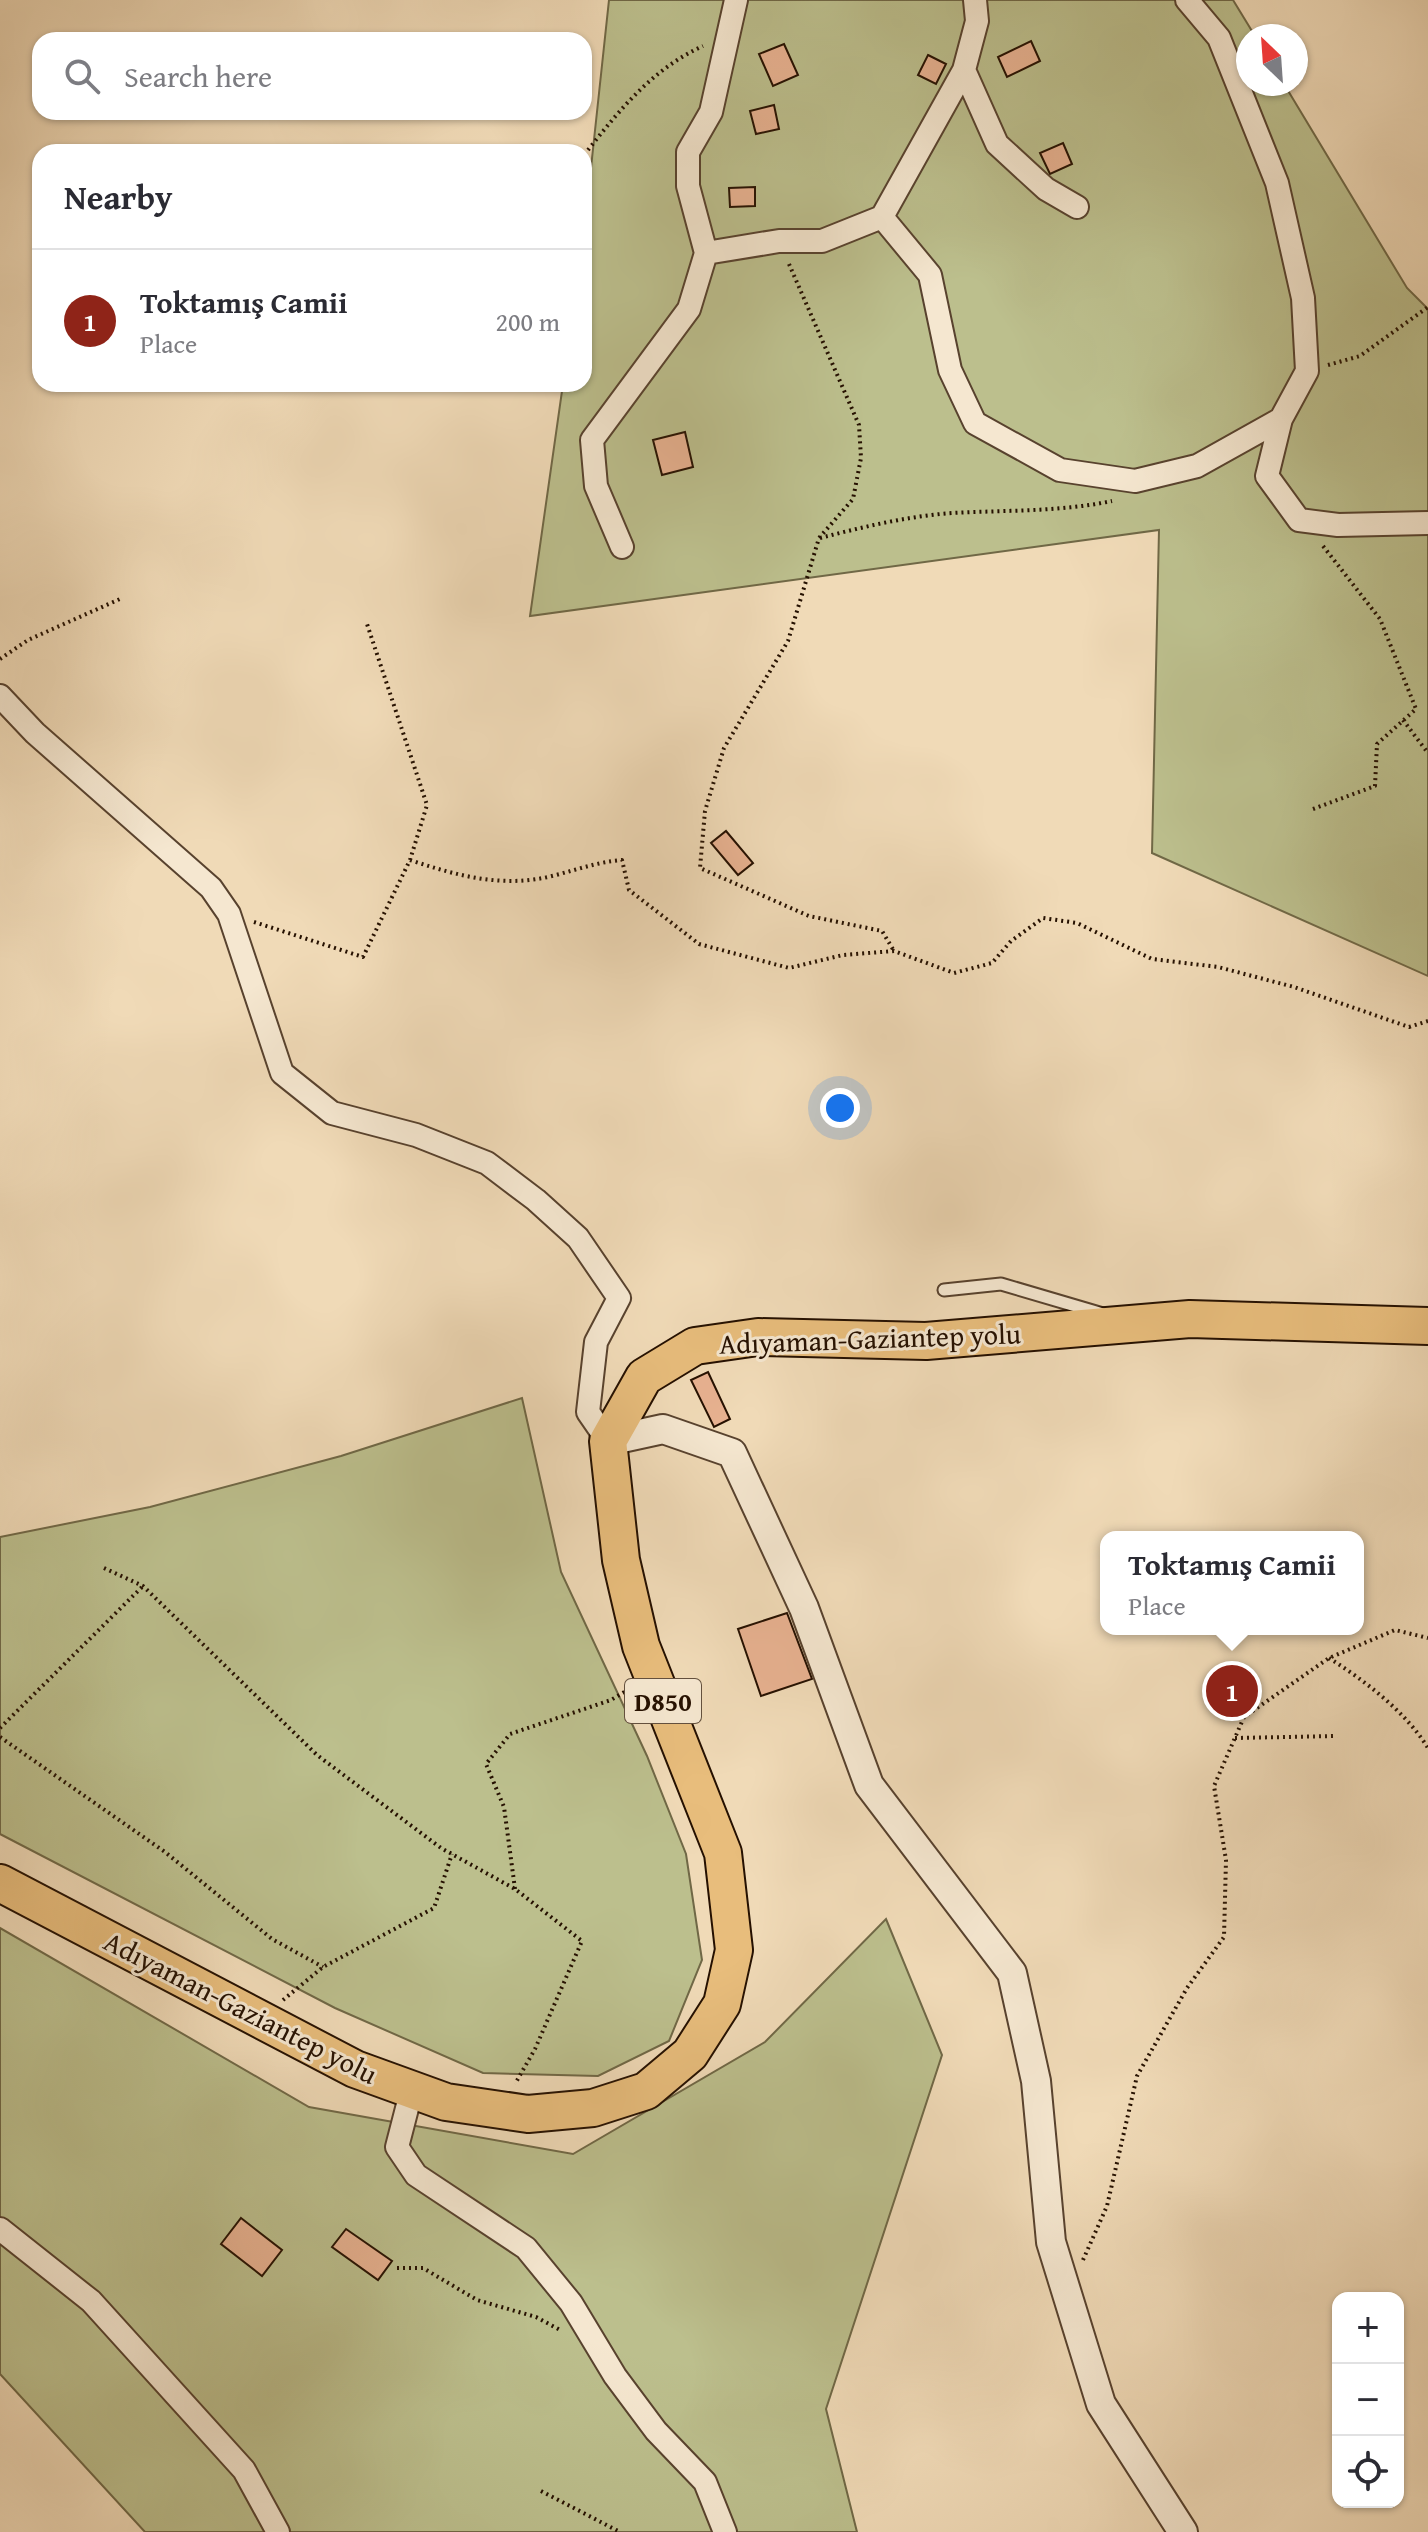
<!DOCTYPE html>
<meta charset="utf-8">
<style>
body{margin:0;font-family:"Gentium Book Plus",serif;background:#f7f7f7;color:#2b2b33}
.controls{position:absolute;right:24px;bottom:24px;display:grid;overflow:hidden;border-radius:16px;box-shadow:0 2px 6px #0004}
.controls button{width:72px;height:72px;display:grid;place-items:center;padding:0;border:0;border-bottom:2px solid #e1e1e2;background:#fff;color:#2b2b33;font:40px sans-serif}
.compass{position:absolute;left:1236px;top:24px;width:72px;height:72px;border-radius:50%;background:#fff;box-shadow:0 2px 6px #0004;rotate:335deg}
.you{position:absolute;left:840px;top:1108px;width:28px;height:28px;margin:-20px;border:6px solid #fff;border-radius:50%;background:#1a73e8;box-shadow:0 0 0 12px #1a73e833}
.badge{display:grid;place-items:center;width:52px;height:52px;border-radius:50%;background:#8f2418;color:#fff;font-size:26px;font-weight:700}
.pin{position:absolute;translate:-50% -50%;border:4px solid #fff;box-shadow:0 2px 8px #0006}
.popup{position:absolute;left:1100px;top:1531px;width:264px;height:104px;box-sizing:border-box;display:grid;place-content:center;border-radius:16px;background:#fff;filter:drop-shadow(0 2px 6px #0005);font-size:26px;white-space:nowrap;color:#7c7c81}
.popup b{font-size:30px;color:#2b2b33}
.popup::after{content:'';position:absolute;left:50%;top:100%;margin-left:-16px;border:16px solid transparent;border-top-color:#fff}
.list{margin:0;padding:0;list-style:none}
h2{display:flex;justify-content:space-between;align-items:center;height:104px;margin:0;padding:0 32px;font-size:34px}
h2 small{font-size:26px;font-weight:400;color:#7c7c81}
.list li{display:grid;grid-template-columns:52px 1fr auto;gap:24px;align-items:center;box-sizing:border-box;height:144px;padding:0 32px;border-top:2px solid #e1e1e2}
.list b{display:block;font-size:30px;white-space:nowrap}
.list p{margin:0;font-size:26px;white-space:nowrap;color:#7c7c81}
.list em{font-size:26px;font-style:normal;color:#7c7c81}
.icon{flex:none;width:44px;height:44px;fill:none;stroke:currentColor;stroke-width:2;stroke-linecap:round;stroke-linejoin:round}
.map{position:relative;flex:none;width:1428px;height:2532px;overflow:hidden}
.search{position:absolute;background:#fff;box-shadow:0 2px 6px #0004;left:32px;top:32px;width:560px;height:88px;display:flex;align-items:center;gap:20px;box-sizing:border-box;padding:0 28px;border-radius:24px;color:#7c7c81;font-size:30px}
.panel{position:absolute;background:#fff;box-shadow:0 2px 6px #0004;left:32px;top:144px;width:560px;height:248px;border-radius:24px}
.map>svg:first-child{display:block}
.green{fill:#bcbf8d;stroke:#706846;stroke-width:2}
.building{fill:#e8b291;stroke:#251000;stroke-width:2}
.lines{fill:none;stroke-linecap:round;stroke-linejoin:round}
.service-casing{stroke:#58422e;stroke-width:15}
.minor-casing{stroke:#58422e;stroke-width:26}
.tertiary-casing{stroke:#58422e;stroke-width:32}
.primary-casing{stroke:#251000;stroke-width:40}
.path{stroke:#251000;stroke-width:4;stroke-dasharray:2 4;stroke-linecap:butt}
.service{stroke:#f5e7d0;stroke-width:11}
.minor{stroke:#f5e7d0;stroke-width:22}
.tertiary{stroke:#f5e7d0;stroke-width:28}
.primary{stroke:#e8bd7c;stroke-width:36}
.labels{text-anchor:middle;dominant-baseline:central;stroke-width:6;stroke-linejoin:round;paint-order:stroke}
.shield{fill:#f5e7d0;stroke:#63503e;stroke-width:2}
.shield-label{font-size:26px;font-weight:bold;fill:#251000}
.street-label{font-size:28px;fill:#251000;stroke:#f5e7d0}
</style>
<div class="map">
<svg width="1428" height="2532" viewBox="0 0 1428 2532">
<rect width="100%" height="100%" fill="#f0dab7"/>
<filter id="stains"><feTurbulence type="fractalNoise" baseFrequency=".0025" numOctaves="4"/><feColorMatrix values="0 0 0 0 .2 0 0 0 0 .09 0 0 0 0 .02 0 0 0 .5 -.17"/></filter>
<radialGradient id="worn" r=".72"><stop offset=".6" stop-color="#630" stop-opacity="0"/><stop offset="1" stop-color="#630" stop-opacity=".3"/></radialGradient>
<path class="green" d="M609,0H1233L1255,36H1248V84H1284L1407,288L1428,309V976L1152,853L1159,530L530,616L563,384H584V233Z
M522,1398L561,1572L647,1756L686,1854L702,1960L669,2041L598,2076L483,2073L335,2008L0,1834V1537L150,1507L341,1456Z
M886,1919L942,2055L826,2409L857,2532H145L0,2374V1928L309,2107L573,2154L765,2042Z"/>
<path class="building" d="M1031,41L1040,61L1007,77L998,57Z
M784,44L798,75L773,86L759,54Z
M928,55L946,64L936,84L918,75Z
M774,105L779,129L756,134L750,111Z
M1063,143L1072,164L1050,174L1040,153Z
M755,187V206L730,207L729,188Z
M685,432L693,467L662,475L653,440Z
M726,831L753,863L738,875L711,843Z
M708,1372L730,1419L714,1427L691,1380Z
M787,1613L812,1679L761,1696L738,1629Z
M241,2218L282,2250L262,2276L221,2244Z
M346,2229L392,2261L378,2280L332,2247Z"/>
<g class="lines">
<g class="service-casing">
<path id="service" d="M944,1290L1001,1284L1103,1314"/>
</g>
<g class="minor-casing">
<path id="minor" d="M736,0L711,112L688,152V186L706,253L779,241H822L882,217L964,70L977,21L975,0
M1187,0L1219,38L1277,183L1303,298L1307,371L1281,419L1267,476L1299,520L1338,525L1428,523
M964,70L997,144L1046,189L1077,207
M882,217L930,275L950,370L975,423L1060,470L1135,481L1197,466L1281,419
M622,547L596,486L592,440L689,309L706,253
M0,696L35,733L211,888L229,914L282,1073L332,1113L416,1135L487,1163L536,1200L578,1238L619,1298L596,1342L588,1412L608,1441
M412,2089L397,2147L416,2175L526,2248L571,2303L615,2376L656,2431L705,2482L725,2532
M0,2229L91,2301L244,2470L278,2532"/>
</g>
<g class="tertiary-casing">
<path id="tertiary" d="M608,1441L663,1429L732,1453L804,1608L869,1785L1012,1973L1036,2081L1051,2242L1101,2404L1183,2532"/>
</g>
<g class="primary-casing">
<path id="primary" d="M0,1883L355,2069L446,2102L528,2114L593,2108L646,2091L690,2054L722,2004L734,1950L723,1853L641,1646L621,1560L608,1441L644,1377L695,1346L758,1337L926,1341L1190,1319L1428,1326"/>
</g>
<path class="path" d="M588,150C621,108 654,68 703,46
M789,264L859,425L861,458L853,499L819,538L788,641L724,748L705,811L700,868L809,916L882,931L894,951
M1328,365L1360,356L1428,307
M820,538C863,527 908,516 953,513C1006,510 1060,512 1112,501
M0,659L28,640L120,599
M1403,720L1428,753
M1313,809L1375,786L1377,744L1416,709L1380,619L1323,546
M410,860C458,876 505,889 556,875C579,869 598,862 622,860L629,890L699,944L789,968L843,955L894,951L954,973L992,963L1011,941L1043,918L1077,923L1152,959L1218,967L1294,987L1409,1027L1428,1021
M254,922L363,957L410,860L427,805L367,624
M104,1568L143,1586L317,1755L441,1848L515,1889L582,1941L535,2049L515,2084
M1329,1658C1365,1681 1405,1711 1428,1748
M0,1728L143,1586
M0,1737L165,1852L272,1939L323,1967
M1235,1738L1337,1736
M515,1889L504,1807L486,1764L510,1734L611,1700L626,1691
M283,2000L323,1967L434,1908L452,1854
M1083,2260L1107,2206L1137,2076L1187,1988L1224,1937L1226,1860L1214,1786L1244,1717L1329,1658L1395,1630L1428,1638
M397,2268H423L477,2300L536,2317L562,2331
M541,2491L620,2532"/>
<use href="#service" class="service"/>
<use href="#minor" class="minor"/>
<use href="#tertiary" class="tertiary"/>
<use href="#primary" class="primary"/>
</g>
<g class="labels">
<rect class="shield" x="625" y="1679" width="76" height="44" rx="6"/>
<g class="shield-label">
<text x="663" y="1701">D850</text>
</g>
<g class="street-label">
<text transform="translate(870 1338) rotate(-2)">Adıyaman-Gaziantep yolu</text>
<text transform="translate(241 2007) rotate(27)">Adıyaman-Gaziantep yolu</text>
</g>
</g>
<rect width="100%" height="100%" filter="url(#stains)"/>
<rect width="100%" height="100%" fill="url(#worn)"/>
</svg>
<div class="controls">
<button>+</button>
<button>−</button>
<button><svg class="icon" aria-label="locate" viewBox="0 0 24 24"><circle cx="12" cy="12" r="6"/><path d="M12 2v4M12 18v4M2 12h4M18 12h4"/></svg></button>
</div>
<svg class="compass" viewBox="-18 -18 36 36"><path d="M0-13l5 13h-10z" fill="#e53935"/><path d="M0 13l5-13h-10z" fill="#7c7c81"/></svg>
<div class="you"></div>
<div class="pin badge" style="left:1232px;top:1691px">1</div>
<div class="popup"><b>Toktamış Camii</b>Place</div>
<div class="search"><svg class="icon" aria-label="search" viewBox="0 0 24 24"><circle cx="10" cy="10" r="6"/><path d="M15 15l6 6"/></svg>Search here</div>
<section class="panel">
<h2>Nearby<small></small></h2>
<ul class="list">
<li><span class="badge">1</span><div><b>Toktamış Camii</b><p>Place</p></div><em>200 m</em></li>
</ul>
</section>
</div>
